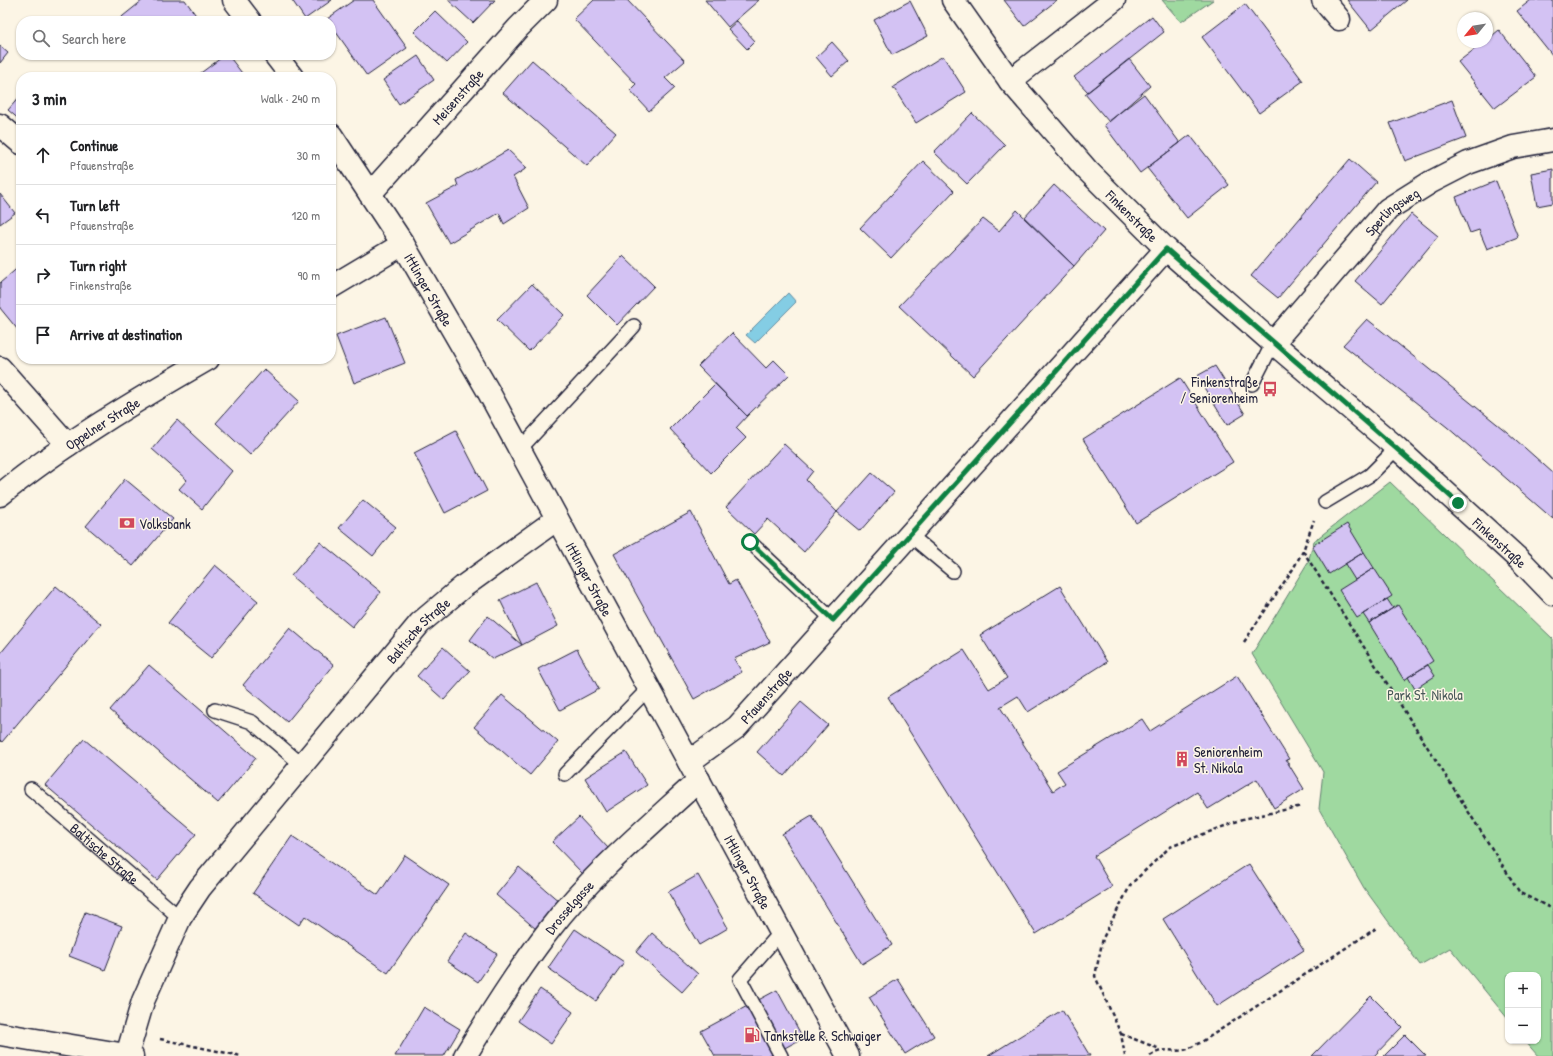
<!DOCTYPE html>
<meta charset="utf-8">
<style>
body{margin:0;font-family:"Patrick Hand",sans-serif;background:#f2f2f2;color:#202124}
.controls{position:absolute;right:12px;bottom:12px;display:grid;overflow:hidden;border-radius:8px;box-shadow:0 1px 3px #0004}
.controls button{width:36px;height:36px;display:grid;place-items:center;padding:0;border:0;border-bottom:1px solid #e0e0e0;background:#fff;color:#202124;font:20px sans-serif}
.compass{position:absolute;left:1457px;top:12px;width:36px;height:36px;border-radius:50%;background:#fff;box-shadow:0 1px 3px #0004;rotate:240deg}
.stop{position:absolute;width:12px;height:12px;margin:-9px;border:3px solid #0b8043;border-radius:50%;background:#fff}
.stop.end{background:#0b8043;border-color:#fff;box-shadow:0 1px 4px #0008}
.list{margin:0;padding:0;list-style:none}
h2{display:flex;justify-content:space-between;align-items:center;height:52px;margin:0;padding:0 16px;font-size:17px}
h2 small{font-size:13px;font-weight:400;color:#757577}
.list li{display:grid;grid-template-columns:26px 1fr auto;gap:12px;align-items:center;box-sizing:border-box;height:60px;padding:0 16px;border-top:1px solid #e0e0e0}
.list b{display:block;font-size:15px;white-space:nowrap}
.list p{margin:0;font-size:13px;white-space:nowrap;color:#757577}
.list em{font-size:13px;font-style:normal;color:#757577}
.icon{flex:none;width:22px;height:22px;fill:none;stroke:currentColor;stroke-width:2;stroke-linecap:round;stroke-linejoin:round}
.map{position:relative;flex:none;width:1553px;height:1056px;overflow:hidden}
.search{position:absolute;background:#fff;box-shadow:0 1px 3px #0004;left:16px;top:16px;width:320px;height:44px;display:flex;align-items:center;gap:10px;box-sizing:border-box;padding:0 14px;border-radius:16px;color:#757577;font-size:15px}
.panel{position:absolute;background:#fff;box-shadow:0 1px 3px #0004;left:16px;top:72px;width:320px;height:292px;border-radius:16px}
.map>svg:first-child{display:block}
.green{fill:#9fd9a0;stroke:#607e6e}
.water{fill:#84cde4;stroke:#5d89a0}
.building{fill:#d3c2f3;stroke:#22223b}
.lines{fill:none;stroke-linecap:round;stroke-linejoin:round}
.service-casing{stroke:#22223b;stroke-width:16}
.minor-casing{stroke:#22223b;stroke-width:25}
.tertiary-casing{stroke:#22223b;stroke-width:25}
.path{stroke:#22223b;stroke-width:2.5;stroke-dasharray:4 3;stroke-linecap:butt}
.service{stroke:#fcf5e5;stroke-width:13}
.minor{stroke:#fcf5e5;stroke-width:22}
.tertiary{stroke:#fcf5e5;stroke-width:22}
.route{stroke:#0b8043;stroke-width:5}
.labels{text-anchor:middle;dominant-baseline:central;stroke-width:3;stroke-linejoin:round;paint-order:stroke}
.street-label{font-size:14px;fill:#22223b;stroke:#fcf5e5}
.poi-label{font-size:14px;fill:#22223b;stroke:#fcf5e5;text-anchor:start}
.park-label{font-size:14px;fill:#485959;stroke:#fcf5e5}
</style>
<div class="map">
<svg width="1553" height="1056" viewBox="0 0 1553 1056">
<rect width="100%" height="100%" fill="#fcf5e5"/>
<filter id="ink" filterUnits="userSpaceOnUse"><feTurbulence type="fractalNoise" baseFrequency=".025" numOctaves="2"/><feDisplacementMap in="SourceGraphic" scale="8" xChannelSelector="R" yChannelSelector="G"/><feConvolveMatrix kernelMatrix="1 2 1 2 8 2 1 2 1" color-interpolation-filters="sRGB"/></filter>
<g filter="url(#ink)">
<path class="green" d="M1162,0H1213L1181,22Z
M1390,482L1553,639V1056H1538L1525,1041H1538V975H1508V1019L1450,948L1420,965L1364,888L1319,809L1323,772L1252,654L1308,562L1314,541Z"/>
<path class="water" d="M788,293L796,302L755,343L746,335Z"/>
<path class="building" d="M143,0H185L200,21H119L118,20Z
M292,0H332L305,19Z
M354,0H373L407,48L367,76L331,25V21L327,19Z
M448,0H495L473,23Z
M594,0H627L685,61L665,78L675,88L649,111L630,90L636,84L574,19Z
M705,0H759L728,27Z
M1004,0H1057L1024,26Z
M1347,0H1407L1371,30Z
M1531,0H1553V56L1517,11Z
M910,1L928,36L892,55L874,20Z
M1245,4L1303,81L1259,113L1202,37Z
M435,11L467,42L447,63L414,32Z
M1152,16L1164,32L1088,92L1074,77Z
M737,21L755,41L747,49L728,29Z
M1499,30L1536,77L1495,108L1458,62L1484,42H1487V40Z
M832,42L849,61L832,76L816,57Z
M0,46L8,53L0,63Z
M225,55H228L245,77H200L198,75Z
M418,56L434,80L399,104L383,80Z
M943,56L966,92L916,123L893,87Z
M1129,59L1150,86L1109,122L1085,94Z
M532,60L616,133L587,166L503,93Z
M1144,94L1180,143L1140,173L1104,125Z
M21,95V121L8,110Z
M1452,100L1466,138L1405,161L1390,123Z
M972,113L1005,145L967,184L934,152Z
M1190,135L1229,185L1187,218L1147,168Z
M508,150L527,168L513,177L529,208L504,224L499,213L449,243L426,203L458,186L456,180Z
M1350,159L1376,182L1278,298L1251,276Z
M923,161L954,191L891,258L860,228Z
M1553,169V203L1537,206L1531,173Z
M1496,181L1518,237L1487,249L1479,230L1470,233L1456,197Z
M1054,185L1104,231L1074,266L1024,218Z
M0,194L15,213L0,224Z
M1017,210L1074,266L973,376L899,306L983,219L999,231Z
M1411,214L1438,236L1382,304L1355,281Z
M623,256L654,286L617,325L587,295Z
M21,265V327L18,330L0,308V283Z
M532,284L564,315L529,351L497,320Z
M386,317L405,363L354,383L336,336Z
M1367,319L1507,432L1553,473V519L1447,427L1343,345Z
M732,333L766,368L774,360L789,375L747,416L698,366Z
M1215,366L1245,414L1227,425L1197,376Z
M264,369L299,401L250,455L216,423Z
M1180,378L1233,462L1136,523L1083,439Z
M715,384L747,416L736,428L746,438L711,473L670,429Z
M177,420L232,471L202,509L179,489L187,480L152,449Z
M456,431L487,491L445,513L414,453Z
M784,444L813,471L806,480L837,512L804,552L768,519L754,534L726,507Z
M872,473L894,492L860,531L837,512Z
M125,479L173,519L133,566L86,526Z
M363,500L396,527L373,556L339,528Z
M691,512L729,584L736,580L770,642L734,659L742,672L694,699L614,554Z
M1347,524L1364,552L1329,574L1312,546Z
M320,542L381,592L352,627L291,576Z
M1364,552L1374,568L1355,580L1345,564Z
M215,565L258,601L211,658L168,623Z
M1374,568L1392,596L1357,618L1339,590Z
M536,582L558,626L522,645L500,600Z
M56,586L101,624L2,742L0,740V654Z
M1060,586L1107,662L1028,712L1018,696L1000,707L1053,791L1065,783L1057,771L1142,719L1150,731L1237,676L1289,759L1286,760L1304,789L1274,808L1257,779L1208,809L1197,792L1094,856L1112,887L1036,934L888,697L964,650L989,689L1007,678L980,635Z
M1387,599L1393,608L1369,623L1363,614Z
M1398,605L1433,661L1404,680L1369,623Z
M488,616L522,645L493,659L470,640Z
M290,628L334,665L287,722L243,685Z
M443,647L470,671L444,700L417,676Z
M577,649L599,689L560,710L538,669Z
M149,665L256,758L218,803L110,710Z
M1428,665L1435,676L1415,689L1408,677Z
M502,695L558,742L530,775L474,727Z
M801,702L828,725L784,776L757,752Z
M84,739L196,834L157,880L45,785Z
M626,752L647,785L606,812L585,778Z
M812,816L892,945L862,964L782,834Z
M579,817L609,849L583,874L552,842Z
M292,836L378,895L405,855L449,885L388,973L305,916L299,925L253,893Z
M1249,864L1304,950L1217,1006L1163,919Z
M519,867L560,902L536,929L496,895Z
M698,875L728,928L699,945L668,892Z
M85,912L122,926L105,970L69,956Z
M575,929L624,962L596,1001L548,968Z
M466,933L497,954L478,982L447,961Z
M652,933L698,974L682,992L636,952Z
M898,979L934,1036L905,1054L869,997Z
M540,989L573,1012L551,1044L518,1021Z
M777,990L803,1038L770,1056H715L701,1031Z
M1371,996L1402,1027L1374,1056H1312Z
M424,1007L460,1029L444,1056H395Z
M1062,1010L1090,1056H988Z
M1405,1035L1426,1056H1384Z"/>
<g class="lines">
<g class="service-casing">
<g id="service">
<path d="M1252,384L1273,343"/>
<path d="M520,449L634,326"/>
<path d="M1325,502L1370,475L1397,448"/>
<path d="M910,535L953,571"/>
<path d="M750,542L833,620"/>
<path d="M215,710L252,722L302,765"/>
<path d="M565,774L649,688"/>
<path id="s1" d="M31,789L180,918"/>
<path d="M781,932L740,979L781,1056"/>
</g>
</g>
<g class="minor-casing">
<g id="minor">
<path id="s2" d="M953,0L1010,81L1087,170L1166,249L1273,343L1397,448L1524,564L1553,594"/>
<path d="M1323,0L1339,19"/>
<path d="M1010,81L1114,0"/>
<path d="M0,125L21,143"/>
<path id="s3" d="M370,194L518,28L546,0"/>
<path d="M331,287L403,244"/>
<path id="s4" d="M1273,343L1388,209L1431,182L1468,163L1513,147L1553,140"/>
<path d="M0,368L68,445"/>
<path id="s5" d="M0,495C64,443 137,400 208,359"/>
<path id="s6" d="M689,762L737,727L1166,249"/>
<path id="s7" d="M127,1055L143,1001L180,918L200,888L420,623L464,586L557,519"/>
<path id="s8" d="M465,1056C491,1013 518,970 549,930C592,874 647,828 699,780"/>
</g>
</g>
<g class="tertiary-casing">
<g id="tertiary">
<path d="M234,0L250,21"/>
<path d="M275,55L292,77"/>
<path id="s9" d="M331,135L403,244L487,389L848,1056"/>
<path d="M0,1034L132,1056"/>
</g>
</g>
<path class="path" d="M1303,551L1520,893L1553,909
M1244,642L1293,569L1303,551L1314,520
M1121,1034L1160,1049
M160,1039L241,1056
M1125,1056L1121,1034L1095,976L1103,938L1131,884L1170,847L1243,819L1302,806
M1150,1056C1167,1045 1172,1054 1188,1049C1192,1047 1196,1044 1200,1043L1378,927"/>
<use href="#service" class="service"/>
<use href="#minor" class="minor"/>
<use href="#tertiary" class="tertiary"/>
</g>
</g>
<g class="lines" filter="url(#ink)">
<path class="route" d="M750,542L833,620L1166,249C1263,334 1362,417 1458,503"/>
</g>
<defs>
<g id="bus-bare" transform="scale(1.2)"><path d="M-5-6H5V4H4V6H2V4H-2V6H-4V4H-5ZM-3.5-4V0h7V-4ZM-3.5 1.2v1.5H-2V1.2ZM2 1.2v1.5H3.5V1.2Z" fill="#d1495b" stroke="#fcf5e5" stroke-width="2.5" paint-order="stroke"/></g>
<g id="bank-bare" transform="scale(1.2)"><path d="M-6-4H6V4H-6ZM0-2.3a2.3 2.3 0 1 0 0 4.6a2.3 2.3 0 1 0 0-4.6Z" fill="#d1495b" stroke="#fcf5e5" stroke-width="2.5" paint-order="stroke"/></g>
<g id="building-bare" transform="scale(1.2)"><path d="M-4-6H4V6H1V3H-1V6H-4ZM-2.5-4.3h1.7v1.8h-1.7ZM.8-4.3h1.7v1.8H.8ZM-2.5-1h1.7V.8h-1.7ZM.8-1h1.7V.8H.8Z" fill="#d1495b" stroke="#fcf5e5" stroke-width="2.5" paint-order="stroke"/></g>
<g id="fuel-bare" transform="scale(1.2)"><path d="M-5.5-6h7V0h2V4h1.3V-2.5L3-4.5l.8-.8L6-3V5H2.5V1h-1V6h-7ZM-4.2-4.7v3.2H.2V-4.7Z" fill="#d1495b" stroke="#fcf5e5" stroke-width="2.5" paint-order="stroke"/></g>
</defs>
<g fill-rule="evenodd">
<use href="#bus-bare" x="1270" y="389"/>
<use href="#bank-bare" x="127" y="523"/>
<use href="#building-bare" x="1182" y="759"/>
<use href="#fuel-bare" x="752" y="1035"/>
</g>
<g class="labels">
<g class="street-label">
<text stroke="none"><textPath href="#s3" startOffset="131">Meisenstraße</textPath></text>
<text stroke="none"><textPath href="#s4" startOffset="178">Sperlingsweg</textPath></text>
<text stroke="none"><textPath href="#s2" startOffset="281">Finkenstraße</textPath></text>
<text stroke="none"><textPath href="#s9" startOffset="183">Ittlinger Straße</textPath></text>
<text stroke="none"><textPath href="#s5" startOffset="125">Oppelner Straße</textPath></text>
<text stroke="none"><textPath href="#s2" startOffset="773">Finkenstraße</textPath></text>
<text stroke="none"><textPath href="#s9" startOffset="514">Ittlinger Straße</textPath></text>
<text stroke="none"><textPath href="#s7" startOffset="521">Baltische Straße</textPath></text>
<text stroke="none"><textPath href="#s6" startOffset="102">Pfauenstraße</textPath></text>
<text stroke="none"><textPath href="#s1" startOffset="98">Baltische Straße</textPath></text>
<text stroke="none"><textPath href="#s9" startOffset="847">Ittlinger Straße</textPath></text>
<text stroke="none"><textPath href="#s8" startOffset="182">Drosselgasse</textPath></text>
</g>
<g class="poi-label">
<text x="1258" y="381" text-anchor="end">Finkenstraße<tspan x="1258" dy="16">/ Seniorenheim</tspan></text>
<text x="139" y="523">Volksbank</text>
<text x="1194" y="751">Seniorenheim<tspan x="1194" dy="16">St. Nikola</tspan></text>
<text x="764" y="1035">Tankstelle R. Schwaiger</text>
</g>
<g class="park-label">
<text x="1425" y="694">Park St. Nikola</text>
</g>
</g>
</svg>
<div class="controls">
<button>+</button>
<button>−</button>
</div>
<svg class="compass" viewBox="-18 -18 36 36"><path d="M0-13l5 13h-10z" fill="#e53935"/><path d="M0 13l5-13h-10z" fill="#757577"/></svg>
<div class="stop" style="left:750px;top:542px"></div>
<div class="stop end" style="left:1458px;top:503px"></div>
<div class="search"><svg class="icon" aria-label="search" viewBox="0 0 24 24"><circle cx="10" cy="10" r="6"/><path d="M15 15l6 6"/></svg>Search here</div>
<section class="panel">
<h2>3 min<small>Walk · 240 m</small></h2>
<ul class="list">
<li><svg class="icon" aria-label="ahead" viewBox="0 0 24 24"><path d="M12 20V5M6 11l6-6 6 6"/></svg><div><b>Continue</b><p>Pfauenstraße</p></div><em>30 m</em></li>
<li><svg class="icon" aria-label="left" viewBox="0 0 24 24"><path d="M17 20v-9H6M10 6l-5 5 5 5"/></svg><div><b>Turn left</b><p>Pfauenstraße</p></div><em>120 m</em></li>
<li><svg class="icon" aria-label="right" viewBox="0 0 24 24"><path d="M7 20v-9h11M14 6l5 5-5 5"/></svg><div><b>Turn right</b><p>Finkenstraße</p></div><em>90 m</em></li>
<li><svg class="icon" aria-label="arrive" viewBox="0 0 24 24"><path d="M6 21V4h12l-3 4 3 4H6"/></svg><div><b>Arrive at destination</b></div></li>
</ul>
</section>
</div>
